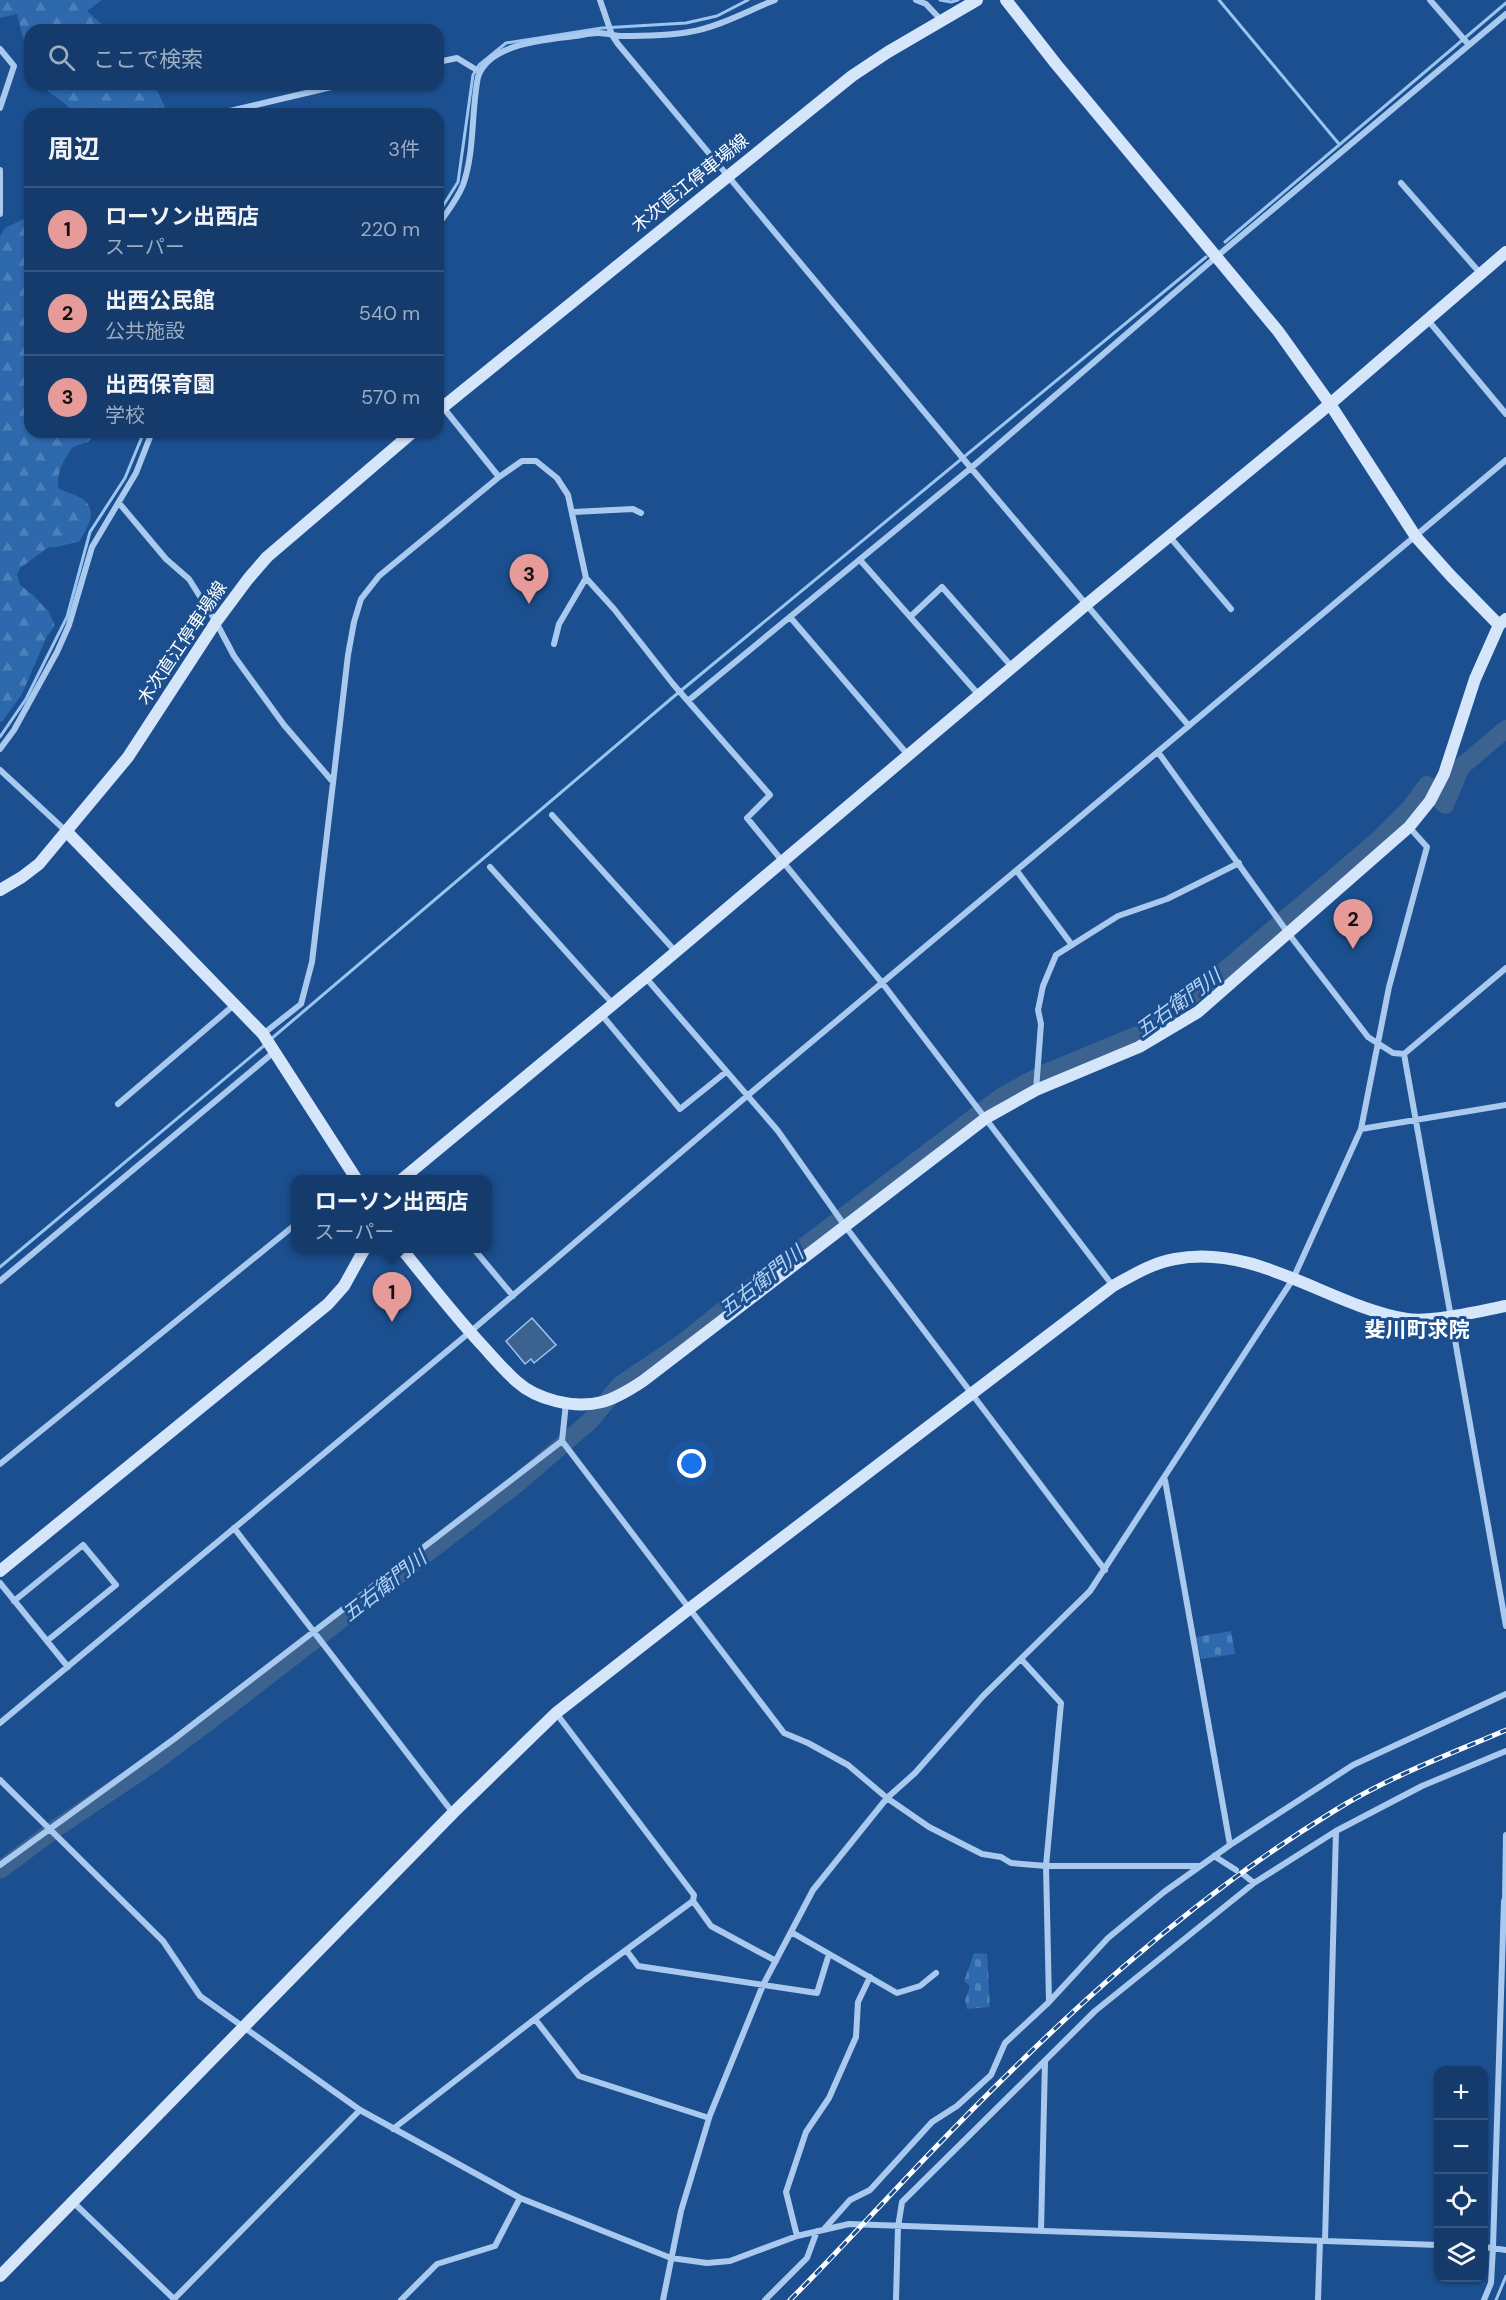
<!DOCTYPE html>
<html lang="ja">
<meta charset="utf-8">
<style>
body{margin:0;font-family:"DM Sans","Noto Sans JP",sans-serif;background:#1d4271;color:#f1f3f6}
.controls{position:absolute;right:18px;bottom:18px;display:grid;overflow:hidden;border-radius:12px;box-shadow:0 2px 4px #0004}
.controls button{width:54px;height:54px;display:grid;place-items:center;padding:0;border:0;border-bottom:2px solid #33557e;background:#143b6b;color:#f1f3f6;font:30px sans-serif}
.you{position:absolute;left:692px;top:1464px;width:21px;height:21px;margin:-15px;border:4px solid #fff;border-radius:50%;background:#1a73e8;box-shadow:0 0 0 9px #1a73e833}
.badge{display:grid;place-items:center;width:39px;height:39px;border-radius:50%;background:#e69b98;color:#111;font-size:20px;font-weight:700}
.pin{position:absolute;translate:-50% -50px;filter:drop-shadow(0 2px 3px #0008)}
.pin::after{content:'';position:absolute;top:32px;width:21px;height:18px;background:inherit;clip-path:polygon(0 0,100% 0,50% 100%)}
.popup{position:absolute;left:291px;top:1175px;width:201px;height:78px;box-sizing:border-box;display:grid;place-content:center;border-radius:12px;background:#143b6b;filter:drop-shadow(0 2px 4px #0005);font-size:20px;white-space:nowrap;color:#9dadc1}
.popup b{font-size:22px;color:#f1f3f6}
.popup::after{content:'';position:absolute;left:50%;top:100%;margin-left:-12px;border:12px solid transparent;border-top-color:#143b6b}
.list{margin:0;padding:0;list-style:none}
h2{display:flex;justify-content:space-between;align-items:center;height:78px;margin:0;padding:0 24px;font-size:26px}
h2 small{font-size:20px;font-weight:400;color:#9dadc1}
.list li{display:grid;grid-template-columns:39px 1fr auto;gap:18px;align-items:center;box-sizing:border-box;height:84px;padding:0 24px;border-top:2px solid #33557e}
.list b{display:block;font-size:22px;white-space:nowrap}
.list p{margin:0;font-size:20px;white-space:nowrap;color:#9dadc1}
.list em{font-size:20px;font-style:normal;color:#9dadc1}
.icon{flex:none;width:33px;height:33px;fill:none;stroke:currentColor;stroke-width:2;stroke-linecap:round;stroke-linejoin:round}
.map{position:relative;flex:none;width:1506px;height:2300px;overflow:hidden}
.search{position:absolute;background:#143b6b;box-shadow:0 2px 4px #0004;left:24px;top:24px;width:420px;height:66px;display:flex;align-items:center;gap:15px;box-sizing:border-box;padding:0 21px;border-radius:18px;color:#9dadc1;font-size:22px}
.panel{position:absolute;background:#143b6b;box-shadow:0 2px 4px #0004;left:24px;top:108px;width:420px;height:330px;border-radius:18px}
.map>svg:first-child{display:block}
.forest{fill:url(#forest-firs)}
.cemetery{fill:url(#cemetery-stones)}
.water{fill:#3c6290;stroke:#9cc4f0;stroke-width:1.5}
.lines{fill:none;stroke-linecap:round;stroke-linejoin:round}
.stream{stroke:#9cc4f0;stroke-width:3}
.river{stroke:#3c6290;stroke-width:18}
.street{stroke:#a9c9ee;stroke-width:6}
.secondary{stroke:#d6e6fa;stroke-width:12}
.rail-casing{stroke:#fff;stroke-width:5}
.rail{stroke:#1b4f8f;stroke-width:3;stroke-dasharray:9;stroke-linecap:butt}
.labels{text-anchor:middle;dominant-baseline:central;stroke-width:6;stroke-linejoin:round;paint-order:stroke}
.street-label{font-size:18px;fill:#fff;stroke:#1b4f8f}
.water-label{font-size:20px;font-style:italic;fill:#b5d3f5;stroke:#1b4f8f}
.quarter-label{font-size:21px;font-weight:bold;fill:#fff;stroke:#1b4f8f}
</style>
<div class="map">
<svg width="1506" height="2300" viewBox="0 0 1506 2300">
<defs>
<pattern id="forest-firs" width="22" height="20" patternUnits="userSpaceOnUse" patternTransform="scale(1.5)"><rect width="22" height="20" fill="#2e69ad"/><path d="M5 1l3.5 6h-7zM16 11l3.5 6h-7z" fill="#4d80b9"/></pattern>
<pattern id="cemetery-stones" width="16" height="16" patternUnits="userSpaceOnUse" patternTransform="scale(1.5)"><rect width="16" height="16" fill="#2e69ad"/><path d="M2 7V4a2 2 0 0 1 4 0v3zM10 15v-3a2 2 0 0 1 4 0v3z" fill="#4d80b9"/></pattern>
</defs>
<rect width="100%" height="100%" fill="#1b4f8f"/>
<path class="forest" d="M0,0H102L87,11L108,30H30V66L17,14L0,18Z
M39,84H154L167,111L172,114H75C65,101 51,95 39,84Z
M30,216V432H95L88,442L73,447C63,461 57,471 58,488C65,492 74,494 81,498C100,510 87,528 79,542C68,543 61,548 49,547L20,568L17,575L20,585L32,594L49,612L55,626L47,636L22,694L2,722H0V236L5,228Z"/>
<path class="cemetery" d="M1231,1631L1235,1654L1201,1659L1196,1637Z
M974,1953L987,1954L990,2007L967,2009L965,2000L970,1986L964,1981Z"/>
<path class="water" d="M532,1318L556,1345L534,1363L531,1359L525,1364L506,1341Z"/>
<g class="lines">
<path class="stream" d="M940,0L951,2L958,0
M1219,0L1339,144
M438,214L458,182L473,75L479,65L506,43L602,28L686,23L717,16L748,0
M1225,242L1506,3
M0,737L26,699L67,617L90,532L125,478L144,432
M271,1039L672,698L1206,257
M0,1267L266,1044
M1496,2300L1506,2276"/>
<path class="river" d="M0,1870L55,1829L153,1763L216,1716L518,1483L590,1421L620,1385L681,1344L777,1267L1001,1097L1045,1073L1140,1034L1225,970L1377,841L1411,807L1427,785L1445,805L1461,767L1506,729"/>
<path class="street" d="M600,0L612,35L618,44L971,468L1189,726
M916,0L926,4L942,21
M1430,0L1469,45
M0,49L14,66L0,108
M438,62L457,58L480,72
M230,111L344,84
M0,170V214
M1401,183L1480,273
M438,225C447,212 457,200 463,185C475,151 471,112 478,77C489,43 546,40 575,36C582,35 590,33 598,33C605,33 613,35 620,36C643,36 667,36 689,32C719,27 747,11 775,0
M1427,319L1506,414
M438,401L499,477
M119,503L166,559L189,579L216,622L234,656L284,725L333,782
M573,512L633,509L641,513
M1169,536L1231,609
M860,560L979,695
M790,617L908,755
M910,617L942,587L1012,667
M554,644L559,624L586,578
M689,700L971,468L1216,257L1506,14
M0,749L14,730L57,652L69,625L92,547L136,473L152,432
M1158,752L1288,933L1368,1037L1393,1053L1404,1054
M0,770L67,832
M552,815L676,952
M490,867L613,1004
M1017,871L1072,945
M1506,968L1404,1054L1506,1626
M646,978L778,1131L845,1226L1105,1570
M601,1014L680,1109L726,1072
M263,1034L301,1004L312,962L348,655L354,622L361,599L379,576L499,477L522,461H536L557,478L568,495L586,578L614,609L673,684L770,795L747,818L883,984L1113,1286
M1036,1090L1041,1024L1038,1010L1043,986L1056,955L1118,916L1167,899L1239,863
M118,1104L234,1005
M1361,1129L1506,1105
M473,1248L513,1296
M0,1281L274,1052
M562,1441L784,1733L808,1743L848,1765L887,1798L929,1827L982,1854L1001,1857L1011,1863L1046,1866H1200
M0,1464L296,1224
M1165,1480L1230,1845
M234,1528L453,1813
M0,1583L68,1667
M14,1601L83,1545L116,1585L47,1641
M1021,1659L1061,1703L1046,1866L1049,2001
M556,1713L694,1895L693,1901
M0,1723L470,1332L747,1096L1506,460
M0,1780L163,1941L200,1996L360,2110L520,2198L671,2258L707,2263L730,2261L797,2236L849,2224L1438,2245
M1214,1856L1236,1870
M0,1865L174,1739L562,1441L566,1403
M1244,1875L1254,1883
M1505,1901L1506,1835
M791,1932L897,1993L920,1986L936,1973
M626,1950L638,1966L817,1993L829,1954
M535,2019L579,2076L709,2118
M393,2129L585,1980L693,1901L711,1926L776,1961
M73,2202L175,2300
M825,2228L850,2200L870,2190L932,2122L957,2106L991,2075L1005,2043L1049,2002L1108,1938L1164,1892L1230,1845L1353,1765L1506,1694
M1041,2231L1045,2062
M797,2236L786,2192L806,2132L829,2098L856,2037L858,2002L870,1977
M1325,2241L1336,1831
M1484,2247L1506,2250
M173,2300L360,2110
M401,2300L437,2264L495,2246L520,2198
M663,2300L681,2211L710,2115L763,1985L813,1890L887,1798L915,1773L983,1696L1090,1591L1293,1279L1361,1129L1389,987L1427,847L1409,827
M765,2300L807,2258L817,2231
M896,2300L898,2227L902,2202L1095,2011L1254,1883L1336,1831L1422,1786L1506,1751
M1318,2300L1320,2241
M1484,2300L1491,2283L1493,2247L1504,1901"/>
<path class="secondary" d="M1006,0L1056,64L1278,331L1330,404L1416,537L1451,576L1499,625
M438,411L852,76L888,52L977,0
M67,832L263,1034L357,1180
M0,890L22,877L39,864L128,757L216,622L248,579L267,557L413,432
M401,1180L646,977L1087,604L1330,404L1506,252
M401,1248C427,1280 453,1314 481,1344C492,1356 503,1369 516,1381C537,1400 574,1409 602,1402C617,1398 631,1389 643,1381L986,1118L1036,1090L1139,1047L1198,1012L1409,827L1430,801L1444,774L1475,679L1499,625L1506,619
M0,1571L328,1304L344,1286L365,1248
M0,2276L453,1813L556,1713L689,1609L1113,1286C1133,1275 1152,1263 1175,1259C1257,1243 1329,1306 1407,1319C1429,1323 1481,1311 1506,1306"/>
<g class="rail-casing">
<path id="rail" d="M790,2300C838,2252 884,2201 931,2152C1053,2025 1183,1903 1334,1811C1388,1777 1448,1755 1506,1730"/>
</g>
<use href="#rail" class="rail"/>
</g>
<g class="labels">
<g class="street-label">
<text transform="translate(690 183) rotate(-39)">木次直江停車場線</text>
<text transform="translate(182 643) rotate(-56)">木次直江停車場線</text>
</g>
<g class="water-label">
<text transform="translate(1178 1003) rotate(-36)">五右衛門川</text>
<text transform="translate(761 1281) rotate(-38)">五右衛門川</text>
<text transform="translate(384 1586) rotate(-38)">五右衛門川</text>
</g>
<g class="quarter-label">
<text x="1417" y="1330">斐川町求院</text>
</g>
</g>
</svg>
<div class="controls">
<button>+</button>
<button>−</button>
<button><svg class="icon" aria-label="locate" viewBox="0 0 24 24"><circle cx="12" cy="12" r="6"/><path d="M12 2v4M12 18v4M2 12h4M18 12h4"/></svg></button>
<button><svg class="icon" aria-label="layers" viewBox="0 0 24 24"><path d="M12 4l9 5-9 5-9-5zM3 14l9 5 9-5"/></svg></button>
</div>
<div class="you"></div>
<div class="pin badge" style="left:392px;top:1322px">1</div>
<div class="popup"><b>ローソン出西店</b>スーパー</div>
<div class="pin badge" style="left:1353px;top:949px">2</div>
<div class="pin badge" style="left:529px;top:604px">3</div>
<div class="search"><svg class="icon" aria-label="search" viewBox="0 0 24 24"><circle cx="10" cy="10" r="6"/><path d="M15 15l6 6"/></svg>ここで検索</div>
<section class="panel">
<h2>周辺<small>3件</small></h2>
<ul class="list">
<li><span class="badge">1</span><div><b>ローソン出西店</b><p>スーパー</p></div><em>220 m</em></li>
<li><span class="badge">2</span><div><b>出西公民館</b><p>公共施設</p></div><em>540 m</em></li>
<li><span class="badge">3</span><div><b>出西保育園</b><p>学校</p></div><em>570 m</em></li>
</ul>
</section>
</div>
